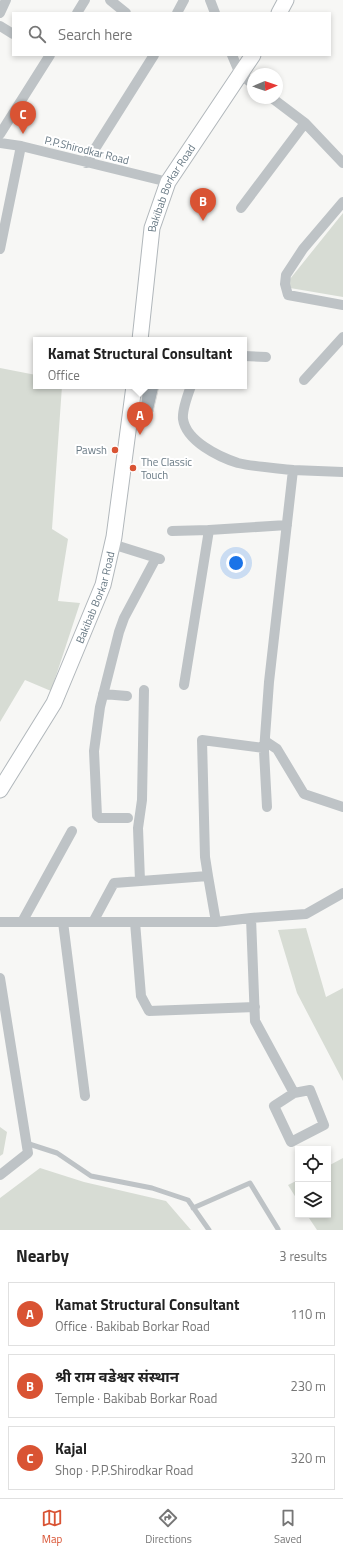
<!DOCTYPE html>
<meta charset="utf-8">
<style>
body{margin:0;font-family:"Titillium Web","Noto Sans Devanagari",sans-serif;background:#f2f2f2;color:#222}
.controls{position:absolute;right:12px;bottom:12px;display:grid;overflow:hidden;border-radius:0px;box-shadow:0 2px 6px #0003}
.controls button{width:36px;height:36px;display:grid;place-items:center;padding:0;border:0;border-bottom:1px solid #e0e0e0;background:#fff;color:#222;font:20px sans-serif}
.compass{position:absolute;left:247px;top:68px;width:36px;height:36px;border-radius:50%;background:#fff;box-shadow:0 2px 6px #0003;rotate:88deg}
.you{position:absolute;left:236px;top:563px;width:14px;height:14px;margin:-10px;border:3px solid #fff;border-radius:50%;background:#1a73e8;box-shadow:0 0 0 6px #1a73e833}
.badge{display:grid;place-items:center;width:26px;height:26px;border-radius:50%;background:#d95333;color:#fff;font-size:13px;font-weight:700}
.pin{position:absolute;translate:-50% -33px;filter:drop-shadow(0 1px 2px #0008)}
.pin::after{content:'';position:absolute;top:21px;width:14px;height:12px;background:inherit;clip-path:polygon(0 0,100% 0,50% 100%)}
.popup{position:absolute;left:33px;top:337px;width:214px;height:52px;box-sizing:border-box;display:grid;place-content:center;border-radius:0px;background:#fff;filter:drop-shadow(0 1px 3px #0005);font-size:13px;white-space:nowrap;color:#767676}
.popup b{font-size:15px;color:#222}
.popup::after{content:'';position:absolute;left:50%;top:100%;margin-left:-8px;border:8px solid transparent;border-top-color:#fff}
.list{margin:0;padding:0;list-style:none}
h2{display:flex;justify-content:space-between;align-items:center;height:52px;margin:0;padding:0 16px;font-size:17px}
h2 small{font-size:13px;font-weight:400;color:#767676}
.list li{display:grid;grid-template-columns:26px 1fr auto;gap:12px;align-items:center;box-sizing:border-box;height:64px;margin:0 8px 8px;padding:0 8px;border:1px solid #e0e0e0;border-radius:0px}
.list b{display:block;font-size:15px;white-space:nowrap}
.list p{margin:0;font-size:13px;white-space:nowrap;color:#767676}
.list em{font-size:13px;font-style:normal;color:#767676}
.icon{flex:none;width:22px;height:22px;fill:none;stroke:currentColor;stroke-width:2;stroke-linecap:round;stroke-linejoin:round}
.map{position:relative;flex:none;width:343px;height:1230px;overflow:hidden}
.search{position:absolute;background:#fff;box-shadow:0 2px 6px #0003;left:12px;right:12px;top:12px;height:44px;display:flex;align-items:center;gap:10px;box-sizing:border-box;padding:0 14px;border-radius:0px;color:#767676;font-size:15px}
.sheet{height:268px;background:#fff}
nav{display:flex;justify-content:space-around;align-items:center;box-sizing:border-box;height:56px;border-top:1px solid #e0e0e0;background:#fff;font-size:11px;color:#767676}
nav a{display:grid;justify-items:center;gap:2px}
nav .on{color:#d95333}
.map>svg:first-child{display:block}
.green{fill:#d7dcd4}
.building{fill:#a8b0b5;stroke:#d9d9d7}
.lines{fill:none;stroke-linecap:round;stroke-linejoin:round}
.secondary-casing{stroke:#b1b7bb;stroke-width:17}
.lane{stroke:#bec3c6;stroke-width:5}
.street{stroke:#bec3c6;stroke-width:10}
.secondary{stroke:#fff;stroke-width:15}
.poi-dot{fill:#d95333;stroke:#fff;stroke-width:1.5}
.labels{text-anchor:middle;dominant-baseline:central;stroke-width:4;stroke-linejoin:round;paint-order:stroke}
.street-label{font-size:11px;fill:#687984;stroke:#fff}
.poi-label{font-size:11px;fill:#687984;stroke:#fff;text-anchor:end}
</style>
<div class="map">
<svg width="343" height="1230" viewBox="0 0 343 1230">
<rect width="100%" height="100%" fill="#f7f7f5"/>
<path class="green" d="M343,213V297L290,288V279Z
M0,368L36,375V386H62L52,529L68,539L58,601L80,603L51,691L25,680L0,722Z
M306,928L326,997L343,988V1081L297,993L278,930Z
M0,1127L7,1132L3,1154L0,1156Z
M343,1158V1230H317L307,1215H328V1166Z
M40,1168L84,1182L166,1201L191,1230H0V1198Z
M298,1180V1201L288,1185Z"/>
<path class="building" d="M143,386H159L153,412L140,411Z"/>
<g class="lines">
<g class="secondary-casing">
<g id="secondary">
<path d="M279,13L286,0"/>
<path id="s1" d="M140,340L152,228L168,182L253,55"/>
<path id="s2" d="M0,790L54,703L103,585L114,537L134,386"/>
</g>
</g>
<path class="lane" d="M26,1143L57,1153L91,1176L152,1188L188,1200L209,1230
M193,1208L250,1183L278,1229"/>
<path class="street" d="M110,0L126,13
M210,0L215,13
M0,13L6,0
M77,13L85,0
M177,13L184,0
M0,26L13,34
M232,55L240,74L253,84
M272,98L305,123L343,163
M0,134L50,55
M0,143L21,146L168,182
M86,163L154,55
M343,202L303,249L286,275L285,284L288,295L343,305
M241,208L305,123
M0,249L21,146
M244,356L266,357
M304,380L343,337
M191,386C188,394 182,410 183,419C186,441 219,457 238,463C255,467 276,468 293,470L269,682L264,751L267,807
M293,470L343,472
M172,531L209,530
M112,544L160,559
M184,685L209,530L287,525
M103,694L127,696
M265,741L277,749L304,794L343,807
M128,818H100L97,816L94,751L100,707L119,632L124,618L156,558
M208,876L205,857L202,740L264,748
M140,881L138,828L142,800L144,690
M251,918L306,914L343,893
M0,922H216L251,918L255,1021L294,1093
M22,922L72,831
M63,922L85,1096
M93,922L114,883L208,876L216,922
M135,922L141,996L149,1011L255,1007
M0,978L28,1153L0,1175
M310,1090L324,1125L291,1142L274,1106L294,1093Z"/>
<use href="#secondary" class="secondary"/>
</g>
<g class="poi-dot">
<circle cx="115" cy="450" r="4"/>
<circle cx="133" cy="468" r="4"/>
</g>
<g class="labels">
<g class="street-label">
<text transform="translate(87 150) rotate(14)">P.P.Shirodkar Road</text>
<text stroke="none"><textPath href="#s1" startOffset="157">Bakibab Borkar Road</textPath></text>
<text stroke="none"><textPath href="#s2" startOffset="216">Bakibab Borkar Road</textPath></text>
</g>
<g class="poi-label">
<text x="107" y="450">Pawsh</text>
<text x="141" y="462" text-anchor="start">The Classic<tspan x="141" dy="13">Touch</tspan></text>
</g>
</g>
</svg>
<div class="controls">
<button><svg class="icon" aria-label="locate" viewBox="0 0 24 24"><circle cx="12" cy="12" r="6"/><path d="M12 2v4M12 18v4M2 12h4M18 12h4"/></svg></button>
<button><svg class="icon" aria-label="layers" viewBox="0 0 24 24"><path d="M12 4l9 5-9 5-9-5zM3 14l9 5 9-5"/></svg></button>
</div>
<svg class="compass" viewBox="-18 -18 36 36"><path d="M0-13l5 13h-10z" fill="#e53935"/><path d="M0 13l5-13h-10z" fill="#767676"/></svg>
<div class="you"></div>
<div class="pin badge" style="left:140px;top:435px">A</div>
<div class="popup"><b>Kamat Structural Consultant</b>Office</div>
<div class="pin badge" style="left:203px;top:221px">B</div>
<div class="pin badge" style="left:23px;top:134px">C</div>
<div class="search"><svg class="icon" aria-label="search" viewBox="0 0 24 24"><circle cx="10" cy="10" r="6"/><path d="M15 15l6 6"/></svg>Search here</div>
</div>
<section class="sheet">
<h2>Nearby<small>3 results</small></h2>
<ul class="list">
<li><span class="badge">A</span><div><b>Kamat Structural Consultant</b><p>Office · Bakibab Borkar Road</p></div><em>110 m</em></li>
<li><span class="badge">B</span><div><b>श्री राम वडेश्वर संस्थान</b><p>Temple · Bakibab Borkar Road</p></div><em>230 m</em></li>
<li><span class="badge">C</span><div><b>Kajal</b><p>Shop · P.P.Shirodkar Road</p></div><em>320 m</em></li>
</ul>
</section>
<nav>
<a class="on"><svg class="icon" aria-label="map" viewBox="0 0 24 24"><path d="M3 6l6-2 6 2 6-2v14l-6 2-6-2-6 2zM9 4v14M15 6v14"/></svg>Map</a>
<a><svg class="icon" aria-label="directions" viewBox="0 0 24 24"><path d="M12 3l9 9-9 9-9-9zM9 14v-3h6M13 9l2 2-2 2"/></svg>Directions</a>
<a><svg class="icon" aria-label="saved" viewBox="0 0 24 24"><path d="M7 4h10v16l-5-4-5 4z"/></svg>Saved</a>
</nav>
